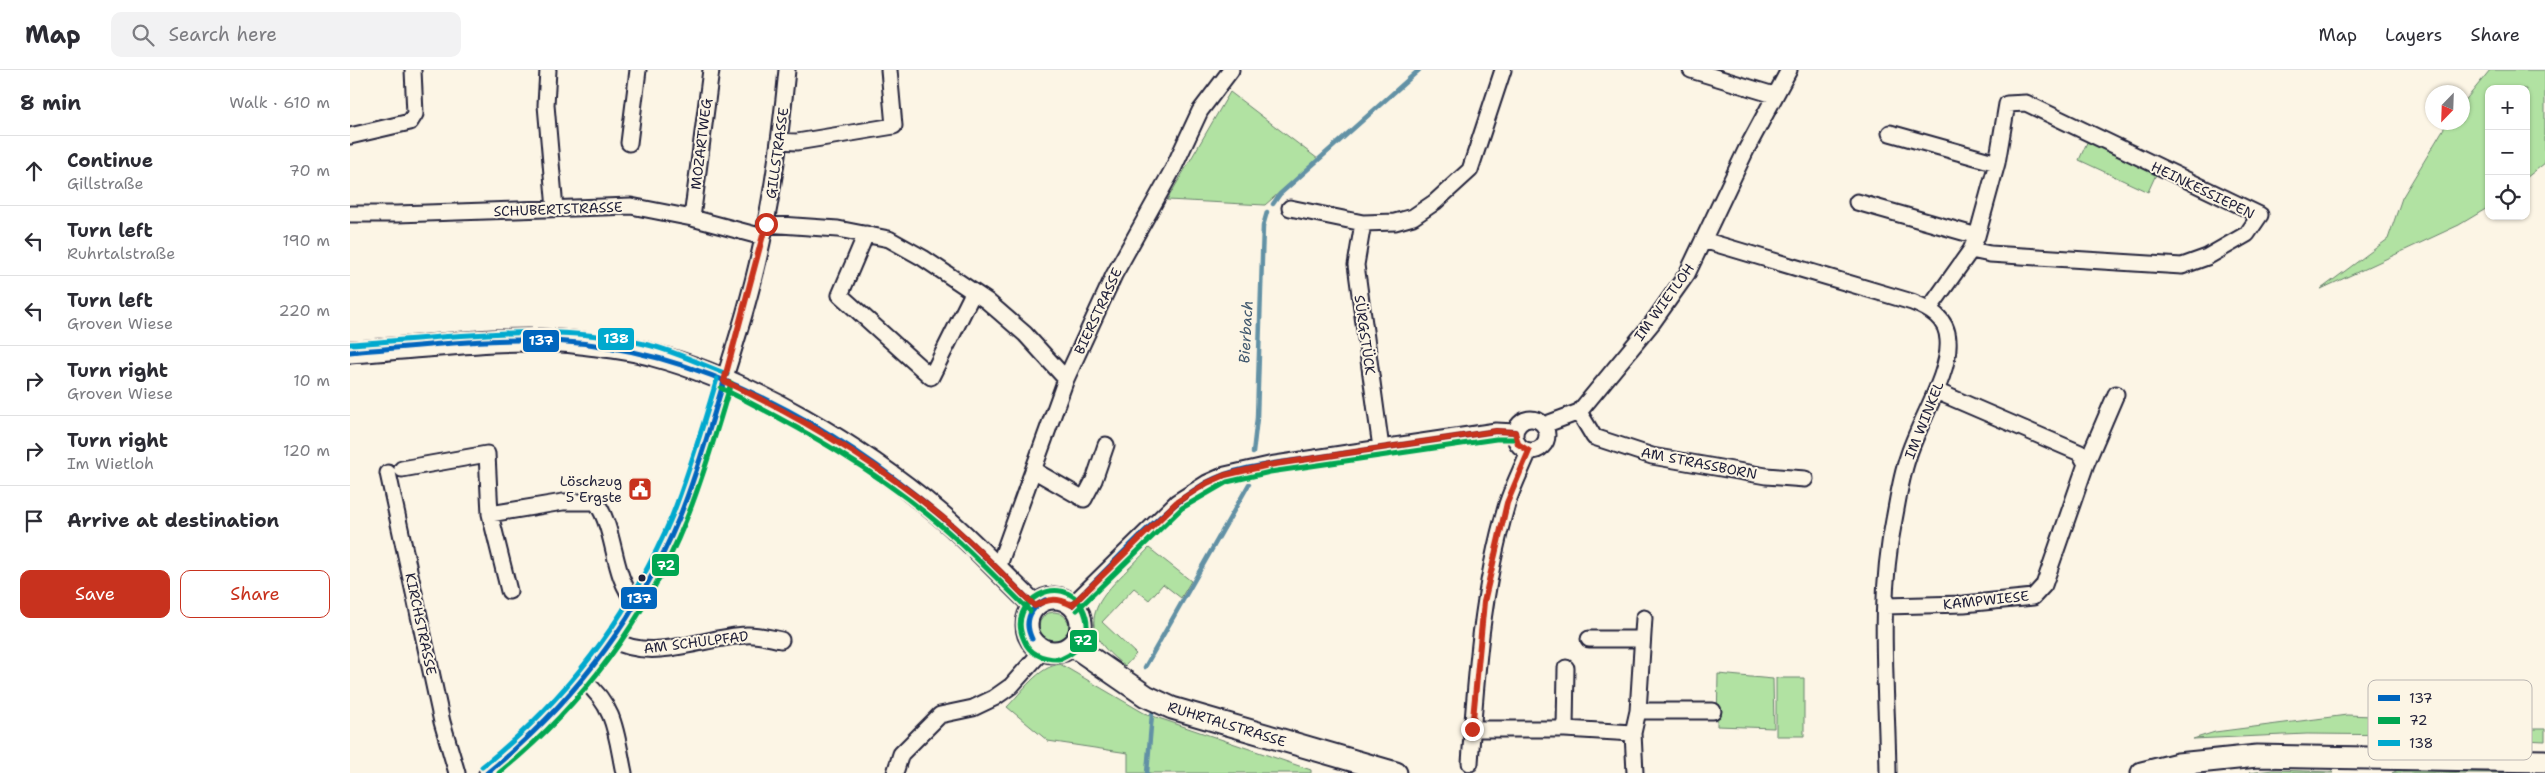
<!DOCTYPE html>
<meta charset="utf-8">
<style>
body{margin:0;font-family:"Shantell Sans",sans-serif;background:#f2f2f3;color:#2b2b33}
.controls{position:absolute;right:15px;top:15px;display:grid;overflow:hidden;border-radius:10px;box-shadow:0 1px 4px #0004}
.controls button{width:45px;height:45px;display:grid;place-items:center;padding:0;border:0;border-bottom:1px solid #e1e1e2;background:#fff;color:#2b2b33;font:25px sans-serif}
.compass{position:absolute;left:2075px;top:15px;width:45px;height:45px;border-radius:50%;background:#fff;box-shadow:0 1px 4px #0004;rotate:203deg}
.stop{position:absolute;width:15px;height:15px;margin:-11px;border:4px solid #c8321e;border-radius:50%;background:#fff}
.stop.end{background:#c8321e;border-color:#fff;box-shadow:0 1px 5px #0008}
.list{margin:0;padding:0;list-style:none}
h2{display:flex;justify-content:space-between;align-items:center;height:65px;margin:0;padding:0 20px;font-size:21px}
h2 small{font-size:16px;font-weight:400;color:#7c7c81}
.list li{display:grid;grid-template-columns:32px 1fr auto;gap:15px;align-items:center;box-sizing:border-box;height:70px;padding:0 20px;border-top:1px solid #e1e1e2}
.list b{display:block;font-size:19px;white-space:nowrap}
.list p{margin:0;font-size:16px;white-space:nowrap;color:#7c7c81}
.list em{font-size:16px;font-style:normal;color:#7c7c81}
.actions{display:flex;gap:10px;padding:15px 20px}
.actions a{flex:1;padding:11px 0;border:1px solid #c8321e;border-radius:10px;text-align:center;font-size:18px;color:#c8321e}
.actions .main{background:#c8321e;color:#fff}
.icon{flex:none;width:28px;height:28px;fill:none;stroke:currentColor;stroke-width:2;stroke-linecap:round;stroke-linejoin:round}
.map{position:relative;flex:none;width:2195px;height:703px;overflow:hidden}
header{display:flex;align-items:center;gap:30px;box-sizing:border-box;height:70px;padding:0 25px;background:#fff;border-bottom:1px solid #e1e1e2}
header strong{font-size:24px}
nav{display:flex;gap:28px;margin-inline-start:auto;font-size:18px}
.search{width:350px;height:45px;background:#f2f2f3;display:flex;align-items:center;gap:12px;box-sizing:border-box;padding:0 18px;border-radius:10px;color:#7c7c81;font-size:19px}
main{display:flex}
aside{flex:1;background:#fff}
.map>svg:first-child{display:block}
.green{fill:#b1e2a2;stroke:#6a826e}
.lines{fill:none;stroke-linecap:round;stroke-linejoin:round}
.stream{stroke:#6291a5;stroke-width:4.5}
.street-casing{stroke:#22223b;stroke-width:19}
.secondary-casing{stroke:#22223b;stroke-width:25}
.street{stroke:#fcf5e5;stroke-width:15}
.secondary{stroke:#fcf5e5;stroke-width:21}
.bus-1-casing{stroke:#fcf5e5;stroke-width:9}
.bus-2-casing{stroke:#fcf5e5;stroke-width:9}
.bus-3-casing{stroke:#fcf5e5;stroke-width:9}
.bus-1{stroke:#0065bd;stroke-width:5}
.bus-2{stroke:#00a651;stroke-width:5}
.bus-3{stroke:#00a9ce;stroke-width:5}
.route{stroke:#c8321e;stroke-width:6}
.bus-dot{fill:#22223b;stroke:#fcf5e5;stroke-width:2}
.labels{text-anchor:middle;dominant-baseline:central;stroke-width:4;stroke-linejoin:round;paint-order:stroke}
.street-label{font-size:14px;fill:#22223b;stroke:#fcf5e5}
.poi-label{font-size:14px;fill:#22223b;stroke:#fcf5e5;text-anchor:end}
.water-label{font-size:15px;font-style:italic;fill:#425a70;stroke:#fcf5e5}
.key{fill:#fcf5e5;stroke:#bbb6b2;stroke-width:1}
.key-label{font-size:14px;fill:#22223b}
.line-badge{stroke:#fcf5e5;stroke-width:2}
.badge-label{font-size:14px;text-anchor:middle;font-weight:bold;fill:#fff}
</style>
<header>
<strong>Map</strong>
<div class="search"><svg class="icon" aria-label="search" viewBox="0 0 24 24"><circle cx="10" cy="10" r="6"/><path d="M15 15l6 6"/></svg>Search here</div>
<nav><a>Map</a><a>Layers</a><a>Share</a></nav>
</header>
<main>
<aside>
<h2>8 min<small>Walk · 610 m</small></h2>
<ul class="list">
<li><svg class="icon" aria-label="ahead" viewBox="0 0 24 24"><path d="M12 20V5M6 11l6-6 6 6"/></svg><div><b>Continue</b><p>Gillstraße</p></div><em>70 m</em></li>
<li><svg class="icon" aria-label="left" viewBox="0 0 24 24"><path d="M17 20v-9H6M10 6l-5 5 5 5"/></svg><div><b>Turn left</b><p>Ruhrtalstraße</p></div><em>190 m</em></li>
<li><svg class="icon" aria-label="left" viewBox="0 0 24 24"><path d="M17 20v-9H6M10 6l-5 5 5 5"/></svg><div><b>Turn left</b><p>Groven Wiese</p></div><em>220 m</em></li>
<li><svg class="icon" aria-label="right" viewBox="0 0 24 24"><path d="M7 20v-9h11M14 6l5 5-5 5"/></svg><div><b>Turn right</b><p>Groven Wiese</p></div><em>10 m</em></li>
<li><svg class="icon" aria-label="right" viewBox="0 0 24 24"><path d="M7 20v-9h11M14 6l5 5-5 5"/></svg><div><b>Turn right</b><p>Im Wietloh</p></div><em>120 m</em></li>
<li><svg class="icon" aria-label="arrive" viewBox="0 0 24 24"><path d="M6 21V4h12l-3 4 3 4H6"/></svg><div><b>Arrive at destination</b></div></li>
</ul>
<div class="actions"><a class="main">Save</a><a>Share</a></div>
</aside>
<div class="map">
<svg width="2195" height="703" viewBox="0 0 2195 703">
<rect width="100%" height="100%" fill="#fcf5e5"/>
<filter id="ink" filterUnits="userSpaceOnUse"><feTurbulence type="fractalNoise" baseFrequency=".02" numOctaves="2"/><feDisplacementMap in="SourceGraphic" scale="10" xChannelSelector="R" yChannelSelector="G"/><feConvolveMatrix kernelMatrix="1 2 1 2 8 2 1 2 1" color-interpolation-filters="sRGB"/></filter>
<g filter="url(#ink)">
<path class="green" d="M2140,0H2195V93L2176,108V19H2139V137L2109,155L1971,219L2038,169L2052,128L2097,53L2112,52L2113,33Z
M880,22L968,89L915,135L817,130Z
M1739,68L1808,100L1798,122L1729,90Z
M799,478L841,511L831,528L813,514L799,530L784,518L752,552L786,584L775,596C710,549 761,519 799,478Z
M689 557a15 15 0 1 1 30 0a15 15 0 1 1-30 0Z
M710,594L794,643L961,700V703H778V683L698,671L657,637C672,622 688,597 710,594Z
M1368,604L1423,609L1424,658L1367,656Z
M1426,608H1454V666H1426Z
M1997,645L2076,648L2152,659H2195V671L2065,665L1957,664L1843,669L1865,662Z
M1923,700L1982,702L1983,703H1899Z
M2048,700H2054L2195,703H2042Z"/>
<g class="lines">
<path class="stream" d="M923,134L930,124L1069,0
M903,383L907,348L913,156L917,142
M795,597L899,414
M797,703L802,644"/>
<g class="street-casing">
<path id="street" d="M198,0L196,35L205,139
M1341,0L1424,25
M1540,63L1647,93
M0,66L60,52L65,44L63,0
M429,71L447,72L544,56L539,0
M279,73L288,0
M1507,132L1627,166
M940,138L1013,153L1045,152L1063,147L1085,132L1120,100L1153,0
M0,144H47L281,136L342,148L413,167
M342,148L361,0
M1013,153L1006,195L1031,378
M416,154L488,159L539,169L573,188L637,231L675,264L716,309
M516,164L490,225L581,307L623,223
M1353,170L1562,232C1580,239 1597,248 1598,270C1601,303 1568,353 1558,387C1551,407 1548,429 1544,450C1527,533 1537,619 1538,703
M1579,239L1621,180L1627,166L1647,93L1657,34L1676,33L1910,145L1897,164L1857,187L1832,196L1640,184L1621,180
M1229,342L1244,367L1302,386L1416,406L1455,409
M1165 365a16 16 0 1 1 32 0a16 16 0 1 1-32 0Z
M1194,355L1229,342L1303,252L1337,204L1396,80L1439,0
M1736,394L1766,324
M52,399L137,384L140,444L213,432H246C267,462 261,505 286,533
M685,401L734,429L744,410L756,375
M38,403L92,652L107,703
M140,444L159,521
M648,498L716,309L764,205L823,99L850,41L881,0
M722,535L827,432L857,413L875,405L919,395L1031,378L1146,361L1165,362
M1535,536L1614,534L1683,527L1694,515L1736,394L1730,383L1586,321
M1239,569H1291
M263,570C303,593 353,567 396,565C407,564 420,568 431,570
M234,611C266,637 266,665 274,703
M1288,641H1363
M1122,659H1215L1283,663L1285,703
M1215,659L1216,598
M1283,663L1288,641L1294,548
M1120,693C1126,606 1132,518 1157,434C1163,416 1172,398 1179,381
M137,703C223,639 290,547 329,447C344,411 355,373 366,335C385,276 405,214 416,152C426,102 432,51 437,0
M545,703L551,684L590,645L623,638L644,628L661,616L693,580"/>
</g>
<g class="secondary-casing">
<path id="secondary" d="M0,282C73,278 159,264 231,273C254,276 280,278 303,285C400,311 511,378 588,443C622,471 652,505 685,536
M677 555a27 27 0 1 1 54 0a27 27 0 1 1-54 0Z
M722,575L796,626L822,638L1046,703
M1792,703L1828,694L1907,686L2195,691"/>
</g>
<use href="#street" class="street"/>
<use href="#secondary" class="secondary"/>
<g class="bus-1-casing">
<path id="bus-1" d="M0,282C68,277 136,267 204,271C352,279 489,357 599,453C629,479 656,508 685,536
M722,535C761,496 809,440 856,413C889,395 933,393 970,387C1029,378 1087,370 1146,361L1165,362
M682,569C673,552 679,540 695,530
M682,569C674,552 679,539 695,530
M137,703C222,634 287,550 329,448C347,404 360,357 374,311"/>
</g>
<g class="bus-2-casing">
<path id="bus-2" d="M371,318C450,357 528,401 595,459C625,485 652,514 680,541
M727,540L832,438L877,412L920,402L1146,369H1165
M708,589C693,589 680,585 674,570C655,530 713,501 732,537C744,561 734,579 711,589
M149,703C232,636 296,549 336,450C354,406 367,359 381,313"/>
</g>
<g class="bus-3-casing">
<path id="bus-3" d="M0,274C101,268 207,250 306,277C330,284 353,295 377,304
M132,697C217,629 280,546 322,446C340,401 353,355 367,309"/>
</g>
<use href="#bus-1" class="bus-1"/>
<use href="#bus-2" class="bus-2"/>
<use href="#bus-3" class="bus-3"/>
</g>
</g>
<g class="lines" filter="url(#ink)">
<path class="route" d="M416,154L374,311C450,347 521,389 586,442C622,470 652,505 685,536C699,528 707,528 722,535L827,432L857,413L875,405L919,395L1031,378L1146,361L1165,362L1168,374L1179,381L1157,433L1134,532L1122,659"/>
</g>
<defs>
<g id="civic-square" transform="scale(1.25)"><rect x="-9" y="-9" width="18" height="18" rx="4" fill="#c8321e" stroke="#fcf5e5"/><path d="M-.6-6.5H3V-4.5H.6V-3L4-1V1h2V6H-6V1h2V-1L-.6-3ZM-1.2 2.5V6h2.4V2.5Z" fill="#fff"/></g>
</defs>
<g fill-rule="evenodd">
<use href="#civic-square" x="290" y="419"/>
</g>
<circle class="bus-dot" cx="292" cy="508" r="4.5"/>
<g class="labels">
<g class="street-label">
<text transform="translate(351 74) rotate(-83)">MOZARTWEG</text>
<text transform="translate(427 83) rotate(-82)">GILLSTRASSE</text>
<text transform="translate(1853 120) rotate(26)">HEINKESSIEPEN</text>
<text transform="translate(208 139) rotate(-2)">SCHUBERTSTRASSE</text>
<text transform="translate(1314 232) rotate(-54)">IM WIETLOH</text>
<text transform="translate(748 241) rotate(-65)">BIERSTRASSE</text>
<text transform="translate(1015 265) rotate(82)">SÜRGSTÜCK</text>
<text transform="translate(1574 350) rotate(-68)">IM WINKEL</text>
<text transform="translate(1349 393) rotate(11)">AM STRASSBORN</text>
<text transform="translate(1636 530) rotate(-6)">KAMPWIESE</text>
<text transform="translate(71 554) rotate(78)">KIRCHSTRASSE</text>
<text transform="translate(346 572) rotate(-7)">AM SCHULPFAD</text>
<text transform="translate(877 654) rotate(17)">RUHRTALSTRASSE</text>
</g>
<g class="poi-label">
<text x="272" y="411">Löschzug<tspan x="272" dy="16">5 Ergste</tspan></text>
</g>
<g class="water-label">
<text transform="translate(896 262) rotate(-87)">Bierbach</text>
</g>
</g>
<rect x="2018" y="610" width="164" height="80" rx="8" class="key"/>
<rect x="2028" y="625" width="22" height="6" fill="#0065bd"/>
<rect x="2028" y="647" width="22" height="7" fill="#00a651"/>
<rect x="2028" y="670" width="22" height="6" fill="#00a9ce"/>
<g class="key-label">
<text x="2059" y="633">137</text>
<text x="2059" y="655">72</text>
<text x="2059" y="678">138</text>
</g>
<g class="line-badge">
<rect x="247" y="257" width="38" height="24" rx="5" fill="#00a9ce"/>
<rect x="172" y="259" width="38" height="24" rx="5" fill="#0065bd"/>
<rect x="301" y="483" width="29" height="24" rx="5" fill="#00a651"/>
<rect x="270" y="516" width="38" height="24" rx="5" fill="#0065bd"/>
<rect x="719" y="559" width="29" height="24" rx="5" fill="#00a651"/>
</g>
<g class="badge-label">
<text x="266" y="273">138</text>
<text x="191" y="275">137</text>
<text x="316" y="500">72</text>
<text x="289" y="533">137</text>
<text x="733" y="575">72</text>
</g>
</svg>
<div class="controls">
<button>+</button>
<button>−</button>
<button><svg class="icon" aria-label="locate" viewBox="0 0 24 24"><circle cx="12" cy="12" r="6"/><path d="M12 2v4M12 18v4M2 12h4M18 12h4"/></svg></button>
</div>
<svg class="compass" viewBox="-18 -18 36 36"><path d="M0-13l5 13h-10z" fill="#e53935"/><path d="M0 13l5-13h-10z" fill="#7c7c81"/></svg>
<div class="stop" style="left:416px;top:154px"></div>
<div class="stop end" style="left:1122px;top:659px"></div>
</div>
</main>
